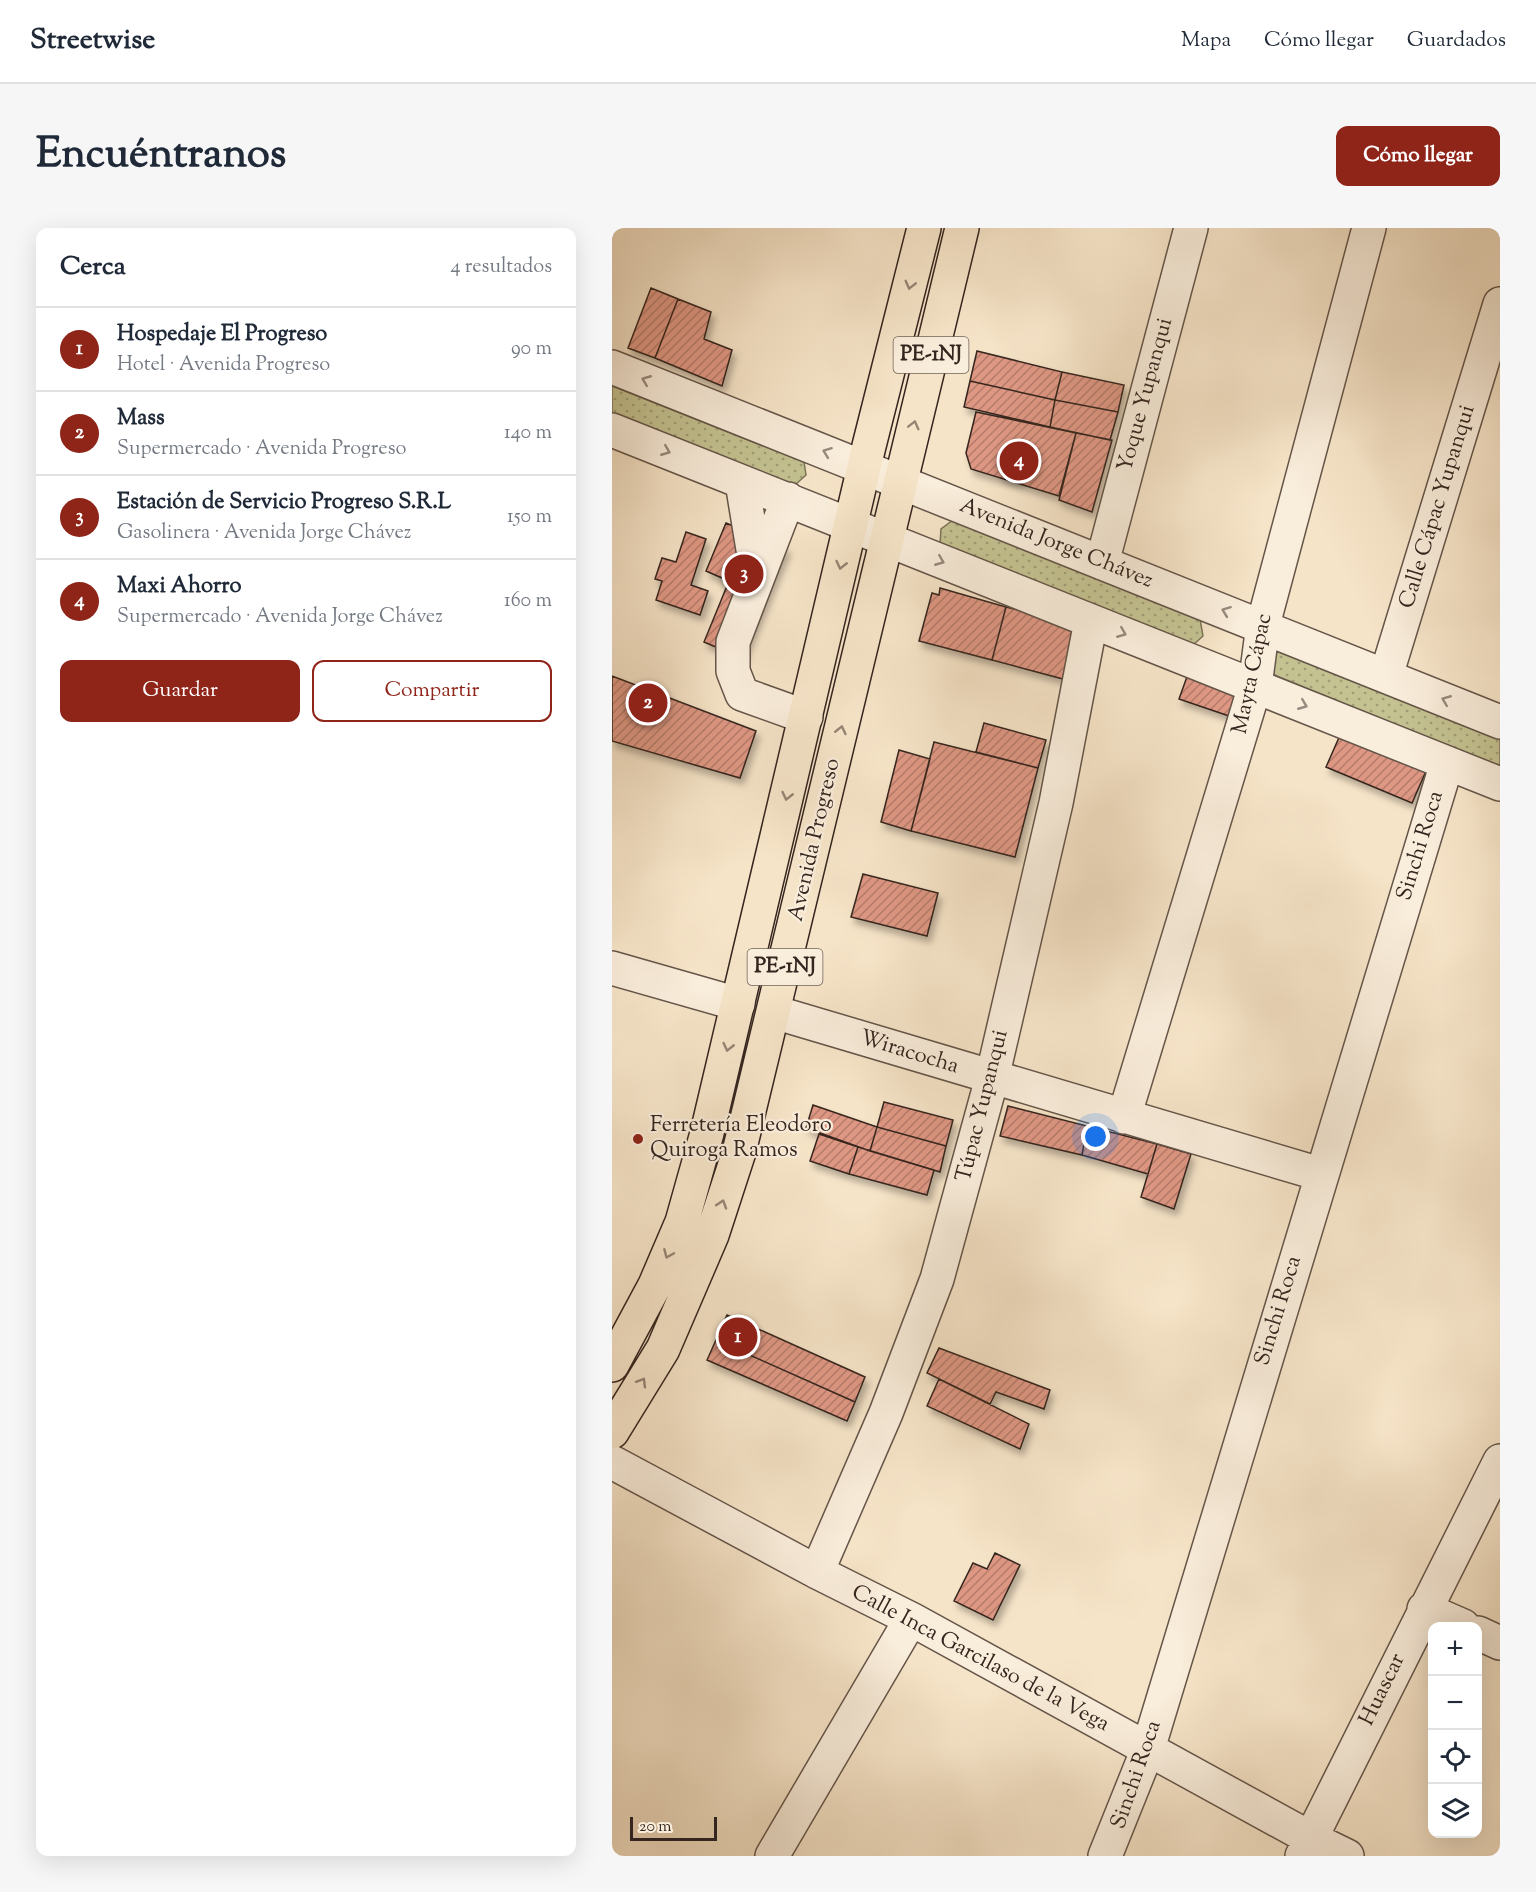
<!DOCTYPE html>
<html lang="es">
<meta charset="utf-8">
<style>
body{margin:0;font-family:"Sorts Mill Goudy",serif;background:#f6f6f7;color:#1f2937}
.controls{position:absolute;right:18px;bottom:18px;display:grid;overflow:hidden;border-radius:12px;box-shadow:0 6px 24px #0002}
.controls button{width:54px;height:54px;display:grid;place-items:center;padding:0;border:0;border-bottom:2px solid #e0e1e3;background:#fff;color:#1f2937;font:30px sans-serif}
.scale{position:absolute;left:18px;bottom:15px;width:87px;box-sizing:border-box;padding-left:6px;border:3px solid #35251f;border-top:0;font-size:16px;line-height:21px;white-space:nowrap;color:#35251f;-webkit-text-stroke:4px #f9eddb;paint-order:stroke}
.you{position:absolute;left:484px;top:909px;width:21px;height:21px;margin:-15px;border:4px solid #fff;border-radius:50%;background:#1a73e8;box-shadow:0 0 0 9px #1a73e833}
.badge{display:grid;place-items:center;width:39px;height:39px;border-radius:50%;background:#8f2418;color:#fff;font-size:20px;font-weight:700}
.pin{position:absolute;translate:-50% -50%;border:3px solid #fff;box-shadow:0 2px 6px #0006}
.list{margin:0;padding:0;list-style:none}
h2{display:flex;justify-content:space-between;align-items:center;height:78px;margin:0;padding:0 24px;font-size:26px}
h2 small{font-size:20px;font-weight:400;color:#747a83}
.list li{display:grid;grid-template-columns:39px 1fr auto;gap:18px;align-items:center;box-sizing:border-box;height:84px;padding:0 24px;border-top:2px solid #e0e1e3}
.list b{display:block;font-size:22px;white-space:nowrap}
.list p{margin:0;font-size:20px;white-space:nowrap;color:#747a83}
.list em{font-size:20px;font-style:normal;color:#747a83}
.actions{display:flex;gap:12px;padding:18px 24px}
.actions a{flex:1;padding:14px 0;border:2px solid #8f2418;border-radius:12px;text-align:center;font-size:21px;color:#8f2418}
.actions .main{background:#8f2418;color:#fff}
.icon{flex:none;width:33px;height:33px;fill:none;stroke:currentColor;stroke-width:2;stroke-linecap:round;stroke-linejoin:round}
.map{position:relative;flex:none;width:888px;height:1628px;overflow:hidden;border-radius:12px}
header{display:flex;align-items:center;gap:36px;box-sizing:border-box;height:84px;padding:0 30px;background:#fff;border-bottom:2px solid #e0e1e3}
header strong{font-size:28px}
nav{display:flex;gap:33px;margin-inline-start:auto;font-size:21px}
.intro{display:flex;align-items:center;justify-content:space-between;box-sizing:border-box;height:144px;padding:0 36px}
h1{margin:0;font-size:42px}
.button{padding:15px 27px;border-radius:12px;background:#8f2418;color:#fff;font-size:21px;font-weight:700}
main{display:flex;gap:36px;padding:0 36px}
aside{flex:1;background:#fff;border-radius:12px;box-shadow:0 6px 24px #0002}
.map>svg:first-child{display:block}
.grass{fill:url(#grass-dots);stroke:#7c7458;stroke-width:1.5}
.building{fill:url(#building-hatch);stroke:#35251f;stroke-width:1.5;filter:url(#shadow)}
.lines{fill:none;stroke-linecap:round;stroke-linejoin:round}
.minor-casing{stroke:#655549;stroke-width:36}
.major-casing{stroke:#35251f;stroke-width:36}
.minor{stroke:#f9eddb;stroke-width:33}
.major{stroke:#f6e4c8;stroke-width:33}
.oneway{stroke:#968474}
.oneway2{stroke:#97897d}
.poi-dot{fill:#8f2418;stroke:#f9eddb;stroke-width:2}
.labels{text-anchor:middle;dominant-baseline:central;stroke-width:4.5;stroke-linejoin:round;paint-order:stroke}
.shield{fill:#f9eddb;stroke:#706157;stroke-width:1.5}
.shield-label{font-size:21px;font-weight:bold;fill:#35251f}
.street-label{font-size:22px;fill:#35251f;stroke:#f9eddb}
.poi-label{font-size:22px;fill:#35251f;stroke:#f9eddb;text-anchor:start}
</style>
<header>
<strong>Streetwise</strong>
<nav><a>Mapa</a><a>Cómo llegar</a><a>Guardados</a></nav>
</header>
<div class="intro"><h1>Encuéntranos</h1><a class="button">Cómo llegar</a></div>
<main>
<aside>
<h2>Cerca<small>4 resultados</small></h2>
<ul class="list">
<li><span class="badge">1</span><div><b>Hospedaje El Progreso</b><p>Hotel · Avenida Progreso</p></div><em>90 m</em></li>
<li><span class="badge">2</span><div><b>Mass</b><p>Supermercado · Avenida Progreso</p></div><em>140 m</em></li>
<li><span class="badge">3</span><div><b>Estación de Servicio Progreso S.R.L</b><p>Gasolinera · Avenida Jorge Chávez</p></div><em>150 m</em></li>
<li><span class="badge">4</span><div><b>Maxi Ahorro</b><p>Supermercado · Avenida Jorge Chávez</p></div><em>160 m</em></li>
</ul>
<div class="actions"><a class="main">Guardar</a><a>Compartir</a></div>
</aside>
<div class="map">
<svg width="888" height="1628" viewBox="0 0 888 1628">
<defs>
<pattern id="grass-dots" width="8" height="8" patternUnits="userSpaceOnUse" patternTransform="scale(1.5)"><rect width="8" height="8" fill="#c4c291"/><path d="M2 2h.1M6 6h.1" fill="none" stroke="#a09d76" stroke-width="1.8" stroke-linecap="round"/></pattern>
<pattern id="building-hatch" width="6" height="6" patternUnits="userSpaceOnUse" patternTransform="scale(1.5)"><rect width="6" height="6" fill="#de9783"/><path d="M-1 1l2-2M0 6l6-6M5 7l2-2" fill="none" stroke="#b57b6b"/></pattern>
<filter id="shadow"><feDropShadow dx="3.5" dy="6" stdDeviation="3" flood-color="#0004"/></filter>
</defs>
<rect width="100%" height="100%" fill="#f6e4c8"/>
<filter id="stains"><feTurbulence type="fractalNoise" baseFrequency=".00333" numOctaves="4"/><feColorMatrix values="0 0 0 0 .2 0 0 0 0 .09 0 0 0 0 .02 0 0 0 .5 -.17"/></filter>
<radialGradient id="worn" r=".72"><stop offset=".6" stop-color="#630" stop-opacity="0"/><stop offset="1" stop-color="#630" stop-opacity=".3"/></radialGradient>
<path class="grass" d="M0,158L192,234L194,247L182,258L0,185Z
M341,292L588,391L591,408L580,418L328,317L329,301Z
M664,419L888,506V539L660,446Z"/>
<path class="building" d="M39,60L66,71L43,130L16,120Z
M66,71L99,84L92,111L120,122L110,158L43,130Z
M365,123L450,144L443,172L358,153Z
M450,144L512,157L506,184L443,172Z
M358,153L443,172L438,199L352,179Z
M443,172L506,184L498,212L438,199Z
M364,184L464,205L447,268L359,241L354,225Z
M464,205L500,212L480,284L447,272Z
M114,295L175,320L130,430L92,414L117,353L94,343Z
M74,304L94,311L79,357L96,363L88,387L44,372L50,353L43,351L50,330L64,334Z
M328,360L394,379L380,432L307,413L320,365L327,367Z
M394,379L465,397L451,451L380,432Z
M577,443L624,467L617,488L567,471Z
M0,448L144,503L128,550L0,513Z
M372,495L434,512L426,540L364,524Z
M729,505L815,541L800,575L714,539Z
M322,514L426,540L403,629L299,603Z
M287,522L318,531L299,603L269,594Z
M251,646L326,665L315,708L239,689Z
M272,874L341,892L334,918L265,899Z
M201,877L265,899L258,923L194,900Z
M396,878L475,898L470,927L388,908Z
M475,898L545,916L536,946L470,927Z
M265,899L334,918L328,944L258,923Z
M207,906L246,919L237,946L198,933Z
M545,916L579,926L562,981L529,969Z
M246,919L322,942L315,967L237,946Z
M115,1087L253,1149L243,1174L104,1112Z
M104,1112L243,1174L235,1193L95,1132Z
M327,1120L438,1162L432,1181L384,1164L378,1176L315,1145Z
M327,1151L417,1196L408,1221L315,1178Z
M383,1325L408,1337L381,1392L342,1373L361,1335L375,1341Z"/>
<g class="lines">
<g class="minor-casing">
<path id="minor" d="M0,139L888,494
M0,202L888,556
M130,254L145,346
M176,271L121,414V443L130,466L194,489
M490,335L579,0
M774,448L888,76
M0,740L126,776
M162,784L708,946
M512,889L643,458L651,397L757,0
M0,1234L205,1344L299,1391L698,1610L735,1628
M205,1344L274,1185L325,1051L380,850L444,575L479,393
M812,1381L851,1398
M866,1405L888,1415
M160,1628L299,1391
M493,1628L536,1521L835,535
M690,1628L888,1233"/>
</g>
<g class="major-casing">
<path id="major" d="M0,1137L43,1057L70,994L95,905L257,218L312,0
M0,1204L51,1121L100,1007L127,924L350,0"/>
</g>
<use href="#minor" class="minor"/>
<use href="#major" class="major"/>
</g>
<defs><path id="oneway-chevron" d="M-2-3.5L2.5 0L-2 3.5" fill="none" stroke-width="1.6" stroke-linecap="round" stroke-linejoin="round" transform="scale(1.5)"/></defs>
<g class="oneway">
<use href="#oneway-chevron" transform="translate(298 57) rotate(104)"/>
<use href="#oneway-chevron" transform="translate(302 197) rotate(-76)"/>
<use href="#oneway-chevron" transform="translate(229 337) rotate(103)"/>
<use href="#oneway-chevron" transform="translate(229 502) rotate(-77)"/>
<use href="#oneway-chevron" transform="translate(175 568) rotate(103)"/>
<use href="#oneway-chevron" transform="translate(116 819) rotate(103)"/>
<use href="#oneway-chevron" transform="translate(110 976) rotate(-72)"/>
<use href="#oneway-chevron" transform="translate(56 1026) rotate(113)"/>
<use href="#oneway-chevron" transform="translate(30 1154) rotate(-59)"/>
</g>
<g class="oneway2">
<use href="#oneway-chevron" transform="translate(34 152) rotate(-158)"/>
<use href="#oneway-chevron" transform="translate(54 223) rotate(22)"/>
<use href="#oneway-chevron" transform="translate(215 224) rotate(-159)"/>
<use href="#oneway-chevron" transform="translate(328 333) rotate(22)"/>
<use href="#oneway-chevron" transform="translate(614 383) rotate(-159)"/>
<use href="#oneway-chevron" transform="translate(510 405) rotate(22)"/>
<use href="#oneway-chevron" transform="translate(834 472) rotate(-158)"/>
<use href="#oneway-chevron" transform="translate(691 477) rotate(22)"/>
</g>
<circle class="poi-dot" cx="26" cy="911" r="6"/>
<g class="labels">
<g class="shield">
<rect x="281.5" y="109" width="75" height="36" rx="4.5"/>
<rect x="135.5" y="721" width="75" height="36" rx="4.5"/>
</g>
<g class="shield-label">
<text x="319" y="127">PE-1NJ</text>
<text x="173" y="739">PE-1NJ</text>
</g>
<g class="street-label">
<text transform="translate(534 167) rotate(-75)">Yoque Yupanqui</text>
<text transform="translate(826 279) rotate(-73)">Calle Cápac Yupanqui</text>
<text transform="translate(444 316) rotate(22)">Avenida Jorge Chávez</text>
<text transform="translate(641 446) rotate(-78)">Mayta Cápac</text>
<text transform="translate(203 612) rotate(-77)">Avenida Progreso</text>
<text transform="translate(809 618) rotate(-73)">Sinchi Roca</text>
<text transform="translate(297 825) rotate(17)">Wiracocha</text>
<text transform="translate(371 878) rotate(-76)">Túpac Yupanqui</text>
<text transform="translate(667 1083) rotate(-73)">Sinchi Roca</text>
<text transform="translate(368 1431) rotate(28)">Calle Inca Garcilaso de la Vega</text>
<text transform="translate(771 1462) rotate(-64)">Huascar</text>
<text transform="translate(525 1547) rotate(-71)">Sinchi Roca</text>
</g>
<g class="poi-label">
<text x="38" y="898">Ferretería Eleodoro<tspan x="38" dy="25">Quiroga Ramos</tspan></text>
</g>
</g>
<rect width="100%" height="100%" filter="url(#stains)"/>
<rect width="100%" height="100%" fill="url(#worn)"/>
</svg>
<div class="controls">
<button>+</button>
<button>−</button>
<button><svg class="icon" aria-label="locate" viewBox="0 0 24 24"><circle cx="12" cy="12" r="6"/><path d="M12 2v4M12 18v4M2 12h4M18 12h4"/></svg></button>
<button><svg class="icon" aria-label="layers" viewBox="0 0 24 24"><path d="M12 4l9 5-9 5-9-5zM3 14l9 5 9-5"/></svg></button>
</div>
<div class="scale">20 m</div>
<div class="you"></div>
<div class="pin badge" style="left:126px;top:1109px">1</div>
<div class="pin badge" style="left:36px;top:475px">2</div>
<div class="pin badge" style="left:132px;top:346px">3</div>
<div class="pin badge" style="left:407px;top:233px">4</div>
</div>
</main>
